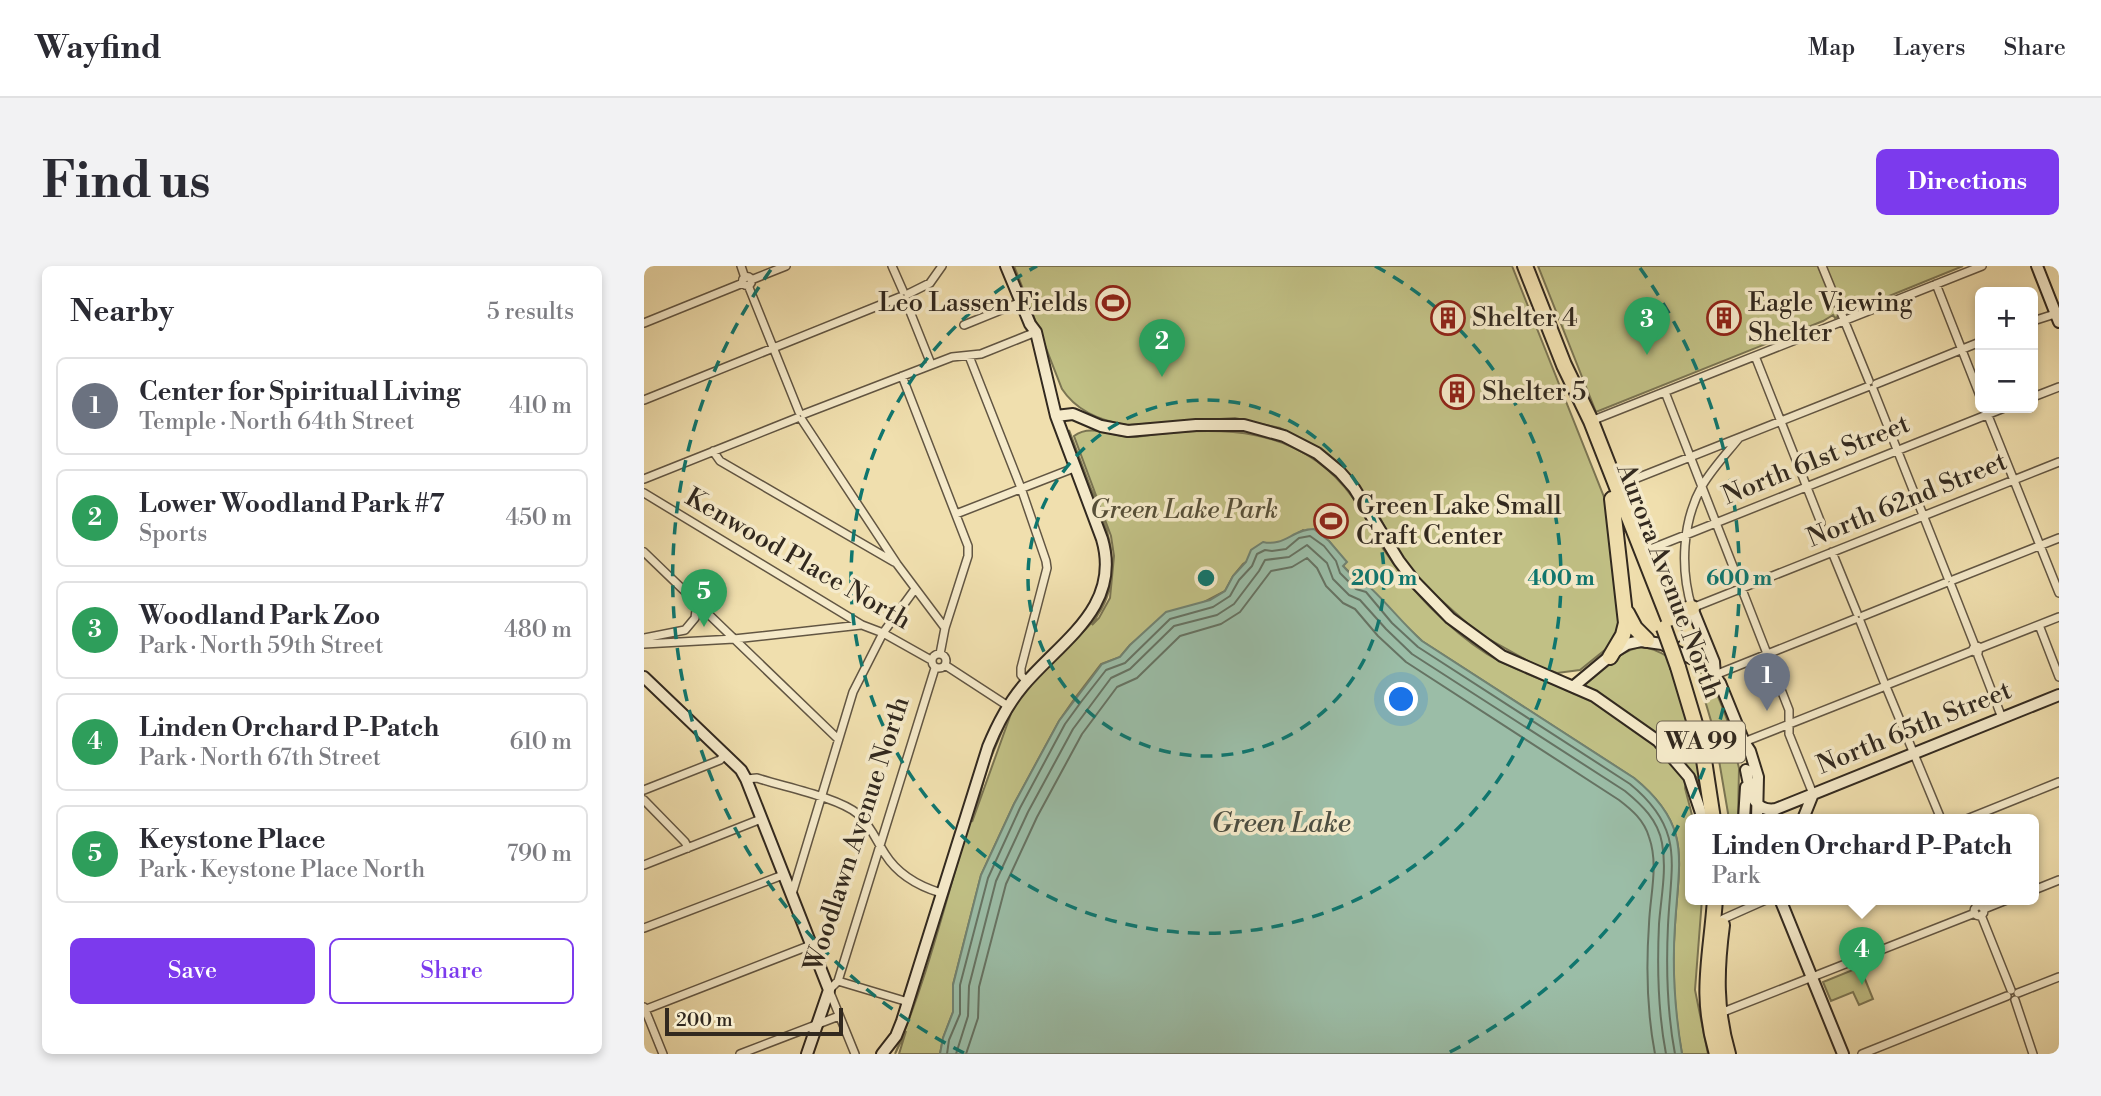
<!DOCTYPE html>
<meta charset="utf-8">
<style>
body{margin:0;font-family:"Libre Bodoni",serif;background:#f2f2f3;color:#2b2b33}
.controls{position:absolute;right:21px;top:21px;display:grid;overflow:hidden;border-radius:10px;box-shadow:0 4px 10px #0003}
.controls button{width:63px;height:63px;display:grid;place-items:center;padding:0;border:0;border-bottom:2px solid #e1e1e2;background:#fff;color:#2b2b33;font:35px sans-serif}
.scale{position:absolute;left:21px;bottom:18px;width:178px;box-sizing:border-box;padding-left:7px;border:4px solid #32291f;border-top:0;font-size:19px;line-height:24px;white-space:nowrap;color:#32291f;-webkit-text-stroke:5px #f5eaca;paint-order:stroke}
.you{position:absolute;left:758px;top:434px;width:24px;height:24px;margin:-18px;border:5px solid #fff;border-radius:50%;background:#1a73e8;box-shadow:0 0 0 10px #1a73e833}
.badge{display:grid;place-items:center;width:46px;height:46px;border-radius:50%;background:#7c3aed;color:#fff;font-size:23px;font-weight:700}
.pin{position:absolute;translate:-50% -58px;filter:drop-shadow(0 2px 4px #0008)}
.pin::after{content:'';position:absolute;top:37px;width:24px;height:21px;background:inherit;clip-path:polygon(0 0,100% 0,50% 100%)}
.popup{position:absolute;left:1041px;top:548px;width:354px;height:91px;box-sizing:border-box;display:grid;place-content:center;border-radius:10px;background:#fff;filter:drop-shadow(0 2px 5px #0005);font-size:23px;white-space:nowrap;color:#7c7c81}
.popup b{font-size:26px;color:#2b2b33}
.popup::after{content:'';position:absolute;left:50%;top:100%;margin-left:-14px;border:14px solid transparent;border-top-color:#fff}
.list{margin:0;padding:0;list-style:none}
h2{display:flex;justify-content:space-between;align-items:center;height:91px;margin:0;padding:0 28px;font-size:30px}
h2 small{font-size:23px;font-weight:400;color:#7c7c81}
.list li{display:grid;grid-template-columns:46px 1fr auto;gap:21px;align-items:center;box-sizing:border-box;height:98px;margin:0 14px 14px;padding:0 14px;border:2px solid #e1e1e2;border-radius:10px}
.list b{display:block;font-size:26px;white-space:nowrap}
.list p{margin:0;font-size:23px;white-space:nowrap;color:#7c7c81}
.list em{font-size:23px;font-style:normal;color:#7c7c81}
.actions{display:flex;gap:14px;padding:21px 28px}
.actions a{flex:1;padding:16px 0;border:2px solid #7c3aed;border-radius:10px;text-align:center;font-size:24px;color:#7c3aed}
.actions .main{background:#7c3aed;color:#fff}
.map{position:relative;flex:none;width:1415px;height:788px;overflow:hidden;border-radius:10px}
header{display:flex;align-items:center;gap:42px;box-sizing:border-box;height:98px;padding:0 35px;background:#fff;border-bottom:2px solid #e1e1e2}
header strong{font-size:33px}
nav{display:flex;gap:38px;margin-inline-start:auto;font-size:24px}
.intro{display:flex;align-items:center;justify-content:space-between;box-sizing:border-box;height:168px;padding:0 42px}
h1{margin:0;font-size:49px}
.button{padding:18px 32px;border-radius:10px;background:#7c3aed;color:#fff;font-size:24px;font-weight:700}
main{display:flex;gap:42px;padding:0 42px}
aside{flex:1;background:#fff;border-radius:10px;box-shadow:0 4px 10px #0003}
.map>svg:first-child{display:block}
.green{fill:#c1c085;stroke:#7a7452;stroke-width:2}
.water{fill:#9bbda7;stroke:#718271;stroke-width:2}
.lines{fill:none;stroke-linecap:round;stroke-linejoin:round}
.shore{stroke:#667363;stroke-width:2}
.street-casing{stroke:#625643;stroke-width:10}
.secondary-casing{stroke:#32291f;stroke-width:14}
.highway-casing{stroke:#32291f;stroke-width:18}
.street{stroke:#f5eaca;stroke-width:7}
.secondary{stroke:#f5eaca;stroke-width:10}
.highway{stroke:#f0dfae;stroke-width:14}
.highway-bridge-casing{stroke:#32291f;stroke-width:18;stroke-linecap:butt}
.highway-bridge{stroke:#f0dfae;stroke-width:14}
.ring{fill:none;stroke:#0f766e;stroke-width:3.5;stroke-dasharray:12 9}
.labels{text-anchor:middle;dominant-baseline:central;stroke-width:7;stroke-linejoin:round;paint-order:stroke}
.shield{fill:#f5eaca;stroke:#6c6352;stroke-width:2}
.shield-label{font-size:24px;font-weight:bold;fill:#32291f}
.poi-label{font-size:26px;fill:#32291f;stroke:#f5eaca;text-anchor:start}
.street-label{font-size:26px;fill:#32291f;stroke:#f5eaca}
.park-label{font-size:26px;font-style:italic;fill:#564f38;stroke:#f5eaca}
.water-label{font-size:28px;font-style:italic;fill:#4c4e41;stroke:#f5eaca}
.centre{fill:#0f766e;stroke:#f5eaca;stroke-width:3.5}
.ring-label{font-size:21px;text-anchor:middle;font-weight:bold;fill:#0f766e;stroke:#f5eaca;stroke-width:7;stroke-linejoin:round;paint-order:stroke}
</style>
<header>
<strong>Wayfind</strong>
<nav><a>Map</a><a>Layers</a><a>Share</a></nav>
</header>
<div class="intro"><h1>Find us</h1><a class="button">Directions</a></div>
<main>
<aside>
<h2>Nearby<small>5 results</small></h2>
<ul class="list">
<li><span class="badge" style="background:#6b7280">1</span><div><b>Center for Spiritual Living</b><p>Temple · North 64th Street</p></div><em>410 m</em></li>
<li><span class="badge" style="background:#2e9e5b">2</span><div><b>Lower Woodland Park #7</b><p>Sports</p></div><em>450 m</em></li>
<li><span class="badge" style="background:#2e9e5b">3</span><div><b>Woodland Park Zoo</b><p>Park · North 59th Street</p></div><em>480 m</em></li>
<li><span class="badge" style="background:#2e9e5b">4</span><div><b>Linden Orchard P-Patch</b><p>Park · North 67th Street</p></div><em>610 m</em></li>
<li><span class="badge" style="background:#2e9e5b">5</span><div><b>Keystone Place</b><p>Park · Keystone Place North</p></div><em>790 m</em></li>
</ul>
<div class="actions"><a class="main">Save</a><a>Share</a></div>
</aside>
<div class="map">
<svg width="1415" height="788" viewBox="0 0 1415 788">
<rect width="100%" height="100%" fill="#f0dfae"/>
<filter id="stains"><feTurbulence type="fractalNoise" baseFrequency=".00286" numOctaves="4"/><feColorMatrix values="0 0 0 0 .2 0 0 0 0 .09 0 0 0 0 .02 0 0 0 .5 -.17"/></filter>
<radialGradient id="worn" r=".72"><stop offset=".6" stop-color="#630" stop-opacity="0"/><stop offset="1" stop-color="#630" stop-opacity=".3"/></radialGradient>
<path class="green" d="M370,0H868L964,241L969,301L977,338L978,356L967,379L936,404L913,407L893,400L834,367L778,317L753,285L731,242L706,210L663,176L636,162L591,152L483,159C457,155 433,146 418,123Z
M894,0H1319L1191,52L1189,49L1179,55L952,146Z
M425,164L463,265C473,302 468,327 448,359L455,352L466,332L470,290L467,270L430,170C448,156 472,173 492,171C574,159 656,158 709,232C722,250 730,270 742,287C755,306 770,325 786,341C803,358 823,375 843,388C870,405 902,414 931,428C946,414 973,386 993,382C1004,380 1016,386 1024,391C1044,440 1055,493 1060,545L1053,512L1044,502L1041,522L1049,553H1046V633H1058L1051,724L1064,788H1038C1030,746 1028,701 1031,659C1035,593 1048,559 990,512L778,375L702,303L699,300L702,296L685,275L659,264L640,276L628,278L599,298L589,310L581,325L501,367L486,379L476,391L457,398L431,432L415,455L370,538L337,609L309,719V746L299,772L296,788H255L262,765L251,788C282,717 301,637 324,561C335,524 344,484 364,451L345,496L328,556L369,442L365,446C373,436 380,425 388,416C407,395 430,377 449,355C493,303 449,231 428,178Z
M1052,404C1070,409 1081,450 1088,467L1087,469L1095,502L1094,553H1085L1070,465Z
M1216,701L1229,733L1215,739L1209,726L1187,735L1179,716Z"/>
<path class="water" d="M670,263L685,275L703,296L699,300L716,318L719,315C740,333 757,356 778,375L990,512C1048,559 1035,593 1031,659C1028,702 1031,746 1038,788H296L299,772L309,746V719L337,609L370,538L415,455L458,398L476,391L486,379L522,346L566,334L581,325L589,310L602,296L607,284L619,276C640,281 649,263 670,263Z"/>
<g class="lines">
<path class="shore" d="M303,788L305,774L316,748V719L344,612L376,542L421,458L437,436L462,404L481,397L526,353L569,341L586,330L595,314L608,300L613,288L621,284L628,285L642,283L655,272L666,270L680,280L692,295L696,307L712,323L722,326L748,357L774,381L986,518C1041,563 1027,597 1024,659C1022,702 1023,746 1031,788
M312,788L324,750L325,720L352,615L384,546L429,463L467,412L486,403L530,360L573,349L590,338L615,305L621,294L645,291L663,279L683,297L689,313L705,329L716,334L742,363L768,388L981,525C998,539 1014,554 1018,577C1023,604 1017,631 1015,658C1013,701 1014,746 1022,788
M322,788L334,752L335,721L362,618L393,551L438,468L473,421L493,412L536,370L577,358L596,346L627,305L648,301L663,292L673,302L682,320L699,337L711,343L734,370L762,396L975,534C988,544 1000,554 1005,571C1015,599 1006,629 1005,658C1002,701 1003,746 1011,788"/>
<g class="street-casing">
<path id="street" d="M97,0L101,12
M248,0L259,25
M1178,0L1225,115
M98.5 15a4.5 4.5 0 1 1 9 0a4.5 4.5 0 1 1-9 0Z
M107,14L142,0
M1292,18L1336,130
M104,19L155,146
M264,28L286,17L298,0
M261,33L287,98
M1389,55L1414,47
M0,57L99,17
M320,59L377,36
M325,90L377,222L402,295L403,302L377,402V409L383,416
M1111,90L1177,257
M258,110L324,280V290L301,362L296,388
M1232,118L1336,76
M1229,123L1304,312
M1021,126L1145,444V468L1169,528
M1389,131L1415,121
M0,134L256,31
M1341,142L1415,327
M160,148L308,91L337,88L387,68
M158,154L253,298L301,362
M947,155L1338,0
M1095,172C1083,187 1068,203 1058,220C1038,256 1036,303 1048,342L1415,196
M69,185L76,195L250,296
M0,213L153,152
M973,220L1223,121
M0,227L218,359L239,367L287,394
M312,248L430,202
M0,286L194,473
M999,286L1360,142
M1188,286L1213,347
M1309,314L1415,272
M1307,319L1331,380
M1219,350L1301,317
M1216,355L1240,416
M1395,359L1415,411
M0,372L41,364L51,352L53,337
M0,378L90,373L217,359
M1336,382L1415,351
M1333,387L1358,452
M288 395a7 7 0 1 1 14 0a7 7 0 1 1-14 0Z
M301,399L364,440
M1071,409L1211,353
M1245,418L1328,385L1331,379L1335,381L1334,387L1328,385
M1243,423L1297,553
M1100,476L1239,421
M102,513L113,512C140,521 193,531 214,548C227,560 232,574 241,588C254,609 274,620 297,627
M0,524L76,494L81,489
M0,534L41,576L44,582
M1323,553L1415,516
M0,599L117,553
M1390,624L1415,614
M148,628L209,426L239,367L271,323
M1330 645a5 5 0 1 1 10 0a5 5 0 1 1-10 0Z
M1340,643L1365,633
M1337,649L1367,724
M1079,653L1124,633
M0,662L139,609
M194,715L264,736
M1374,727L1415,711
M1371,734L1389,788
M0,741L19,788
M0,744L167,679
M1074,748L1331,647
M96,788L195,750
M211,788L185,724L194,715L291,402
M1218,788L1363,730"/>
</g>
<g class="secondary-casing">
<path id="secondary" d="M1393,0L1415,56
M412,150L429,148L457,160L484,165L552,159H600L640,170L673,187L696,206L710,222L755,295L771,316L806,352L858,390L950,430L1014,475L1045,511L1059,553
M1048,342L1070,396L1071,409
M0,411L97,504L102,513L185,724L163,788
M930,420L972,385L983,378L997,375L1018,378L1059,398L1076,417L1100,476L1106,485L1114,511L1113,553
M1102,504C1106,522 1107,547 1132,543L1415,429
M1100,553L1102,521
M1159,553L1169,528
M1136,633L1199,788
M238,788L252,770L258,755L344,481C353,459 363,439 379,420C417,375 478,341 458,273L412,150L392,66L386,58L362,0"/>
</g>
<g class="highway-casing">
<path id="highway" d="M881,0L920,99L947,155L1031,369
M1019,334C1029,345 1035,346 1048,342
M983,347L991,362L1003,374
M966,391L979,369L982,357L968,233
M1034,401L1058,481L1069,553
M1071,633C1067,693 1055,727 1073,788
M1078,659C1072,704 1071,744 1084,788"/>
</g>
<use href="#street" class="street"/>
<use href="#secondary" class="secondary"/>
<use href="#highway" class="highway"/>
<g class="highway-bridge-casing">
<path id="highway-bridge" d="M1020,362L1034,401"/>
</g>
<use href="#highway-bridge" class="highway-bridge"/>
</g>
<g class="ring">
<circle cx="562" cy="312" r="178"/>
<path d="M731 0A355 355 0 1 1 393 0"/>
<path d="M320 787A533 533 0 0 1 128 2M996 2A533 533 0 0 1 804 787"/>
</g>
<defs>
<g id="stadium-ring" transform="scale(1.75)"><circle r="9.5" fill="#f5eaca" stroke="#8f2418" stroke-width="1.5"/><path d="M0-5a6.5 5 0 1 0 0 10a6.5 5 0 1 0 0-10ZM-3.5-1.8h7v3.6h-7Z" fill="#8f2418"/></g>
<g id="building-ring" transform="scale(1.75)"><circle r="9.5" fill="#f5eaca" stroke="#8f2418" stroke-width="1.5"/><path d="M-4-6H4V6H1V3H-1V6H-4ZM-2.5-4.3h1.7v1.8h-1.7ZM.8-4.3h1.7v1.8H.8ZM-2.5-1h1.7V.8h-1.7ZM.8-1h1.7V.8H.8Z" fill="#8f2418"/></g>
</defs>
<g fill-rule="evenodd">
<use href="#stadium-ring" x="469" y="37"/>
<use href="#building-ring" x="804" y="52"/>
<use href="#building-ring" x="1080" y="52"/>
<use href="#building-ring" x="813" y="126"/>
<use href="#stadium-ring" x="687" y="255"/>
</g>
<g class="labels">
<rect class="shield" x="1013" y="455.5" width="88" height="41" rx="5"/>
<g class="shield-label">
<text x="1057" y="476">WA 99</text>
</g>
<g class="poi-label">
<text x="444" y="37" text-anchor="end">Leo Lassen Fields</text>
<text x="1104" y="37">Eagle Viewing<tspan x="1104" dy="30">Shelter</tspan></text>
<text x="828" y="52">Shelter 4</text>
<text x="838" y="126">Shelter 5</text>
<text x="712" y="240">Green Lake Small<tspan x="712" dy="30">Craft Center</tspan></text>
</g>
<g class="street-label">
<text transform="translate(1172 194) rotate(-22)">North 61st Street</text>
<text transform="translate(1263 234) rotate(-22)">North 62nd Street</text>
<text transform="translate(154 293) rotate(30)">Kenwood Place North</text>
<text transform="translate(1025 315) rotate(69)">Aurora Avenue North</text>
<text transform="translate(1270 462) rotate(-22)">North 65th Street</text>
<text transform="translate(213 568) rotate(-72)">Woodlawn Avenue North</text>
</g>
<g class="park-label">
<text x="540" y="244">Green Lake Park</text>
</g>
<g class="water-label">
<text x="637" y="557">Green Lake</text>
</g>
</g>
<circle cx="562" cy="312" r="10" class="centre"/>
<g class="ring-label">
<text x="740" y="319">200 m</text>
<text x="917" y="319">400 m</text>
<text x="1095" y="319">600 m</text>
</g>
<rect width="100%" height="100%" filter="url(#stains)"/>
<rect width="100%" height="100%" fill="url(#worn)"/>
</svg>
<div class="controls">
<button>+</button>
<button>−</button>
</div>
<div class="scale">200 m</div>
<div class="you"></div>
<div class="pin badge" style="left:1123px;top:445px;background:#6b7280">1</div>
<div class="pin badge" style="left:518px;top:111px;background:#2e9e5b">2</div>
<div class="pin badge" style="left:1003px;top:89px;background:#2e9e5b">3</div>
<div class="pin badge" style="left:1218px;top:719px;background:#2e9e5b">4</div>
<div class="popup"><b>Linden Orchard P-Patch</b>Park</div>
<div class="pin badge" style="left:60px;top:361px;background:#2e9e5b">5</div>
</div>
</main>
